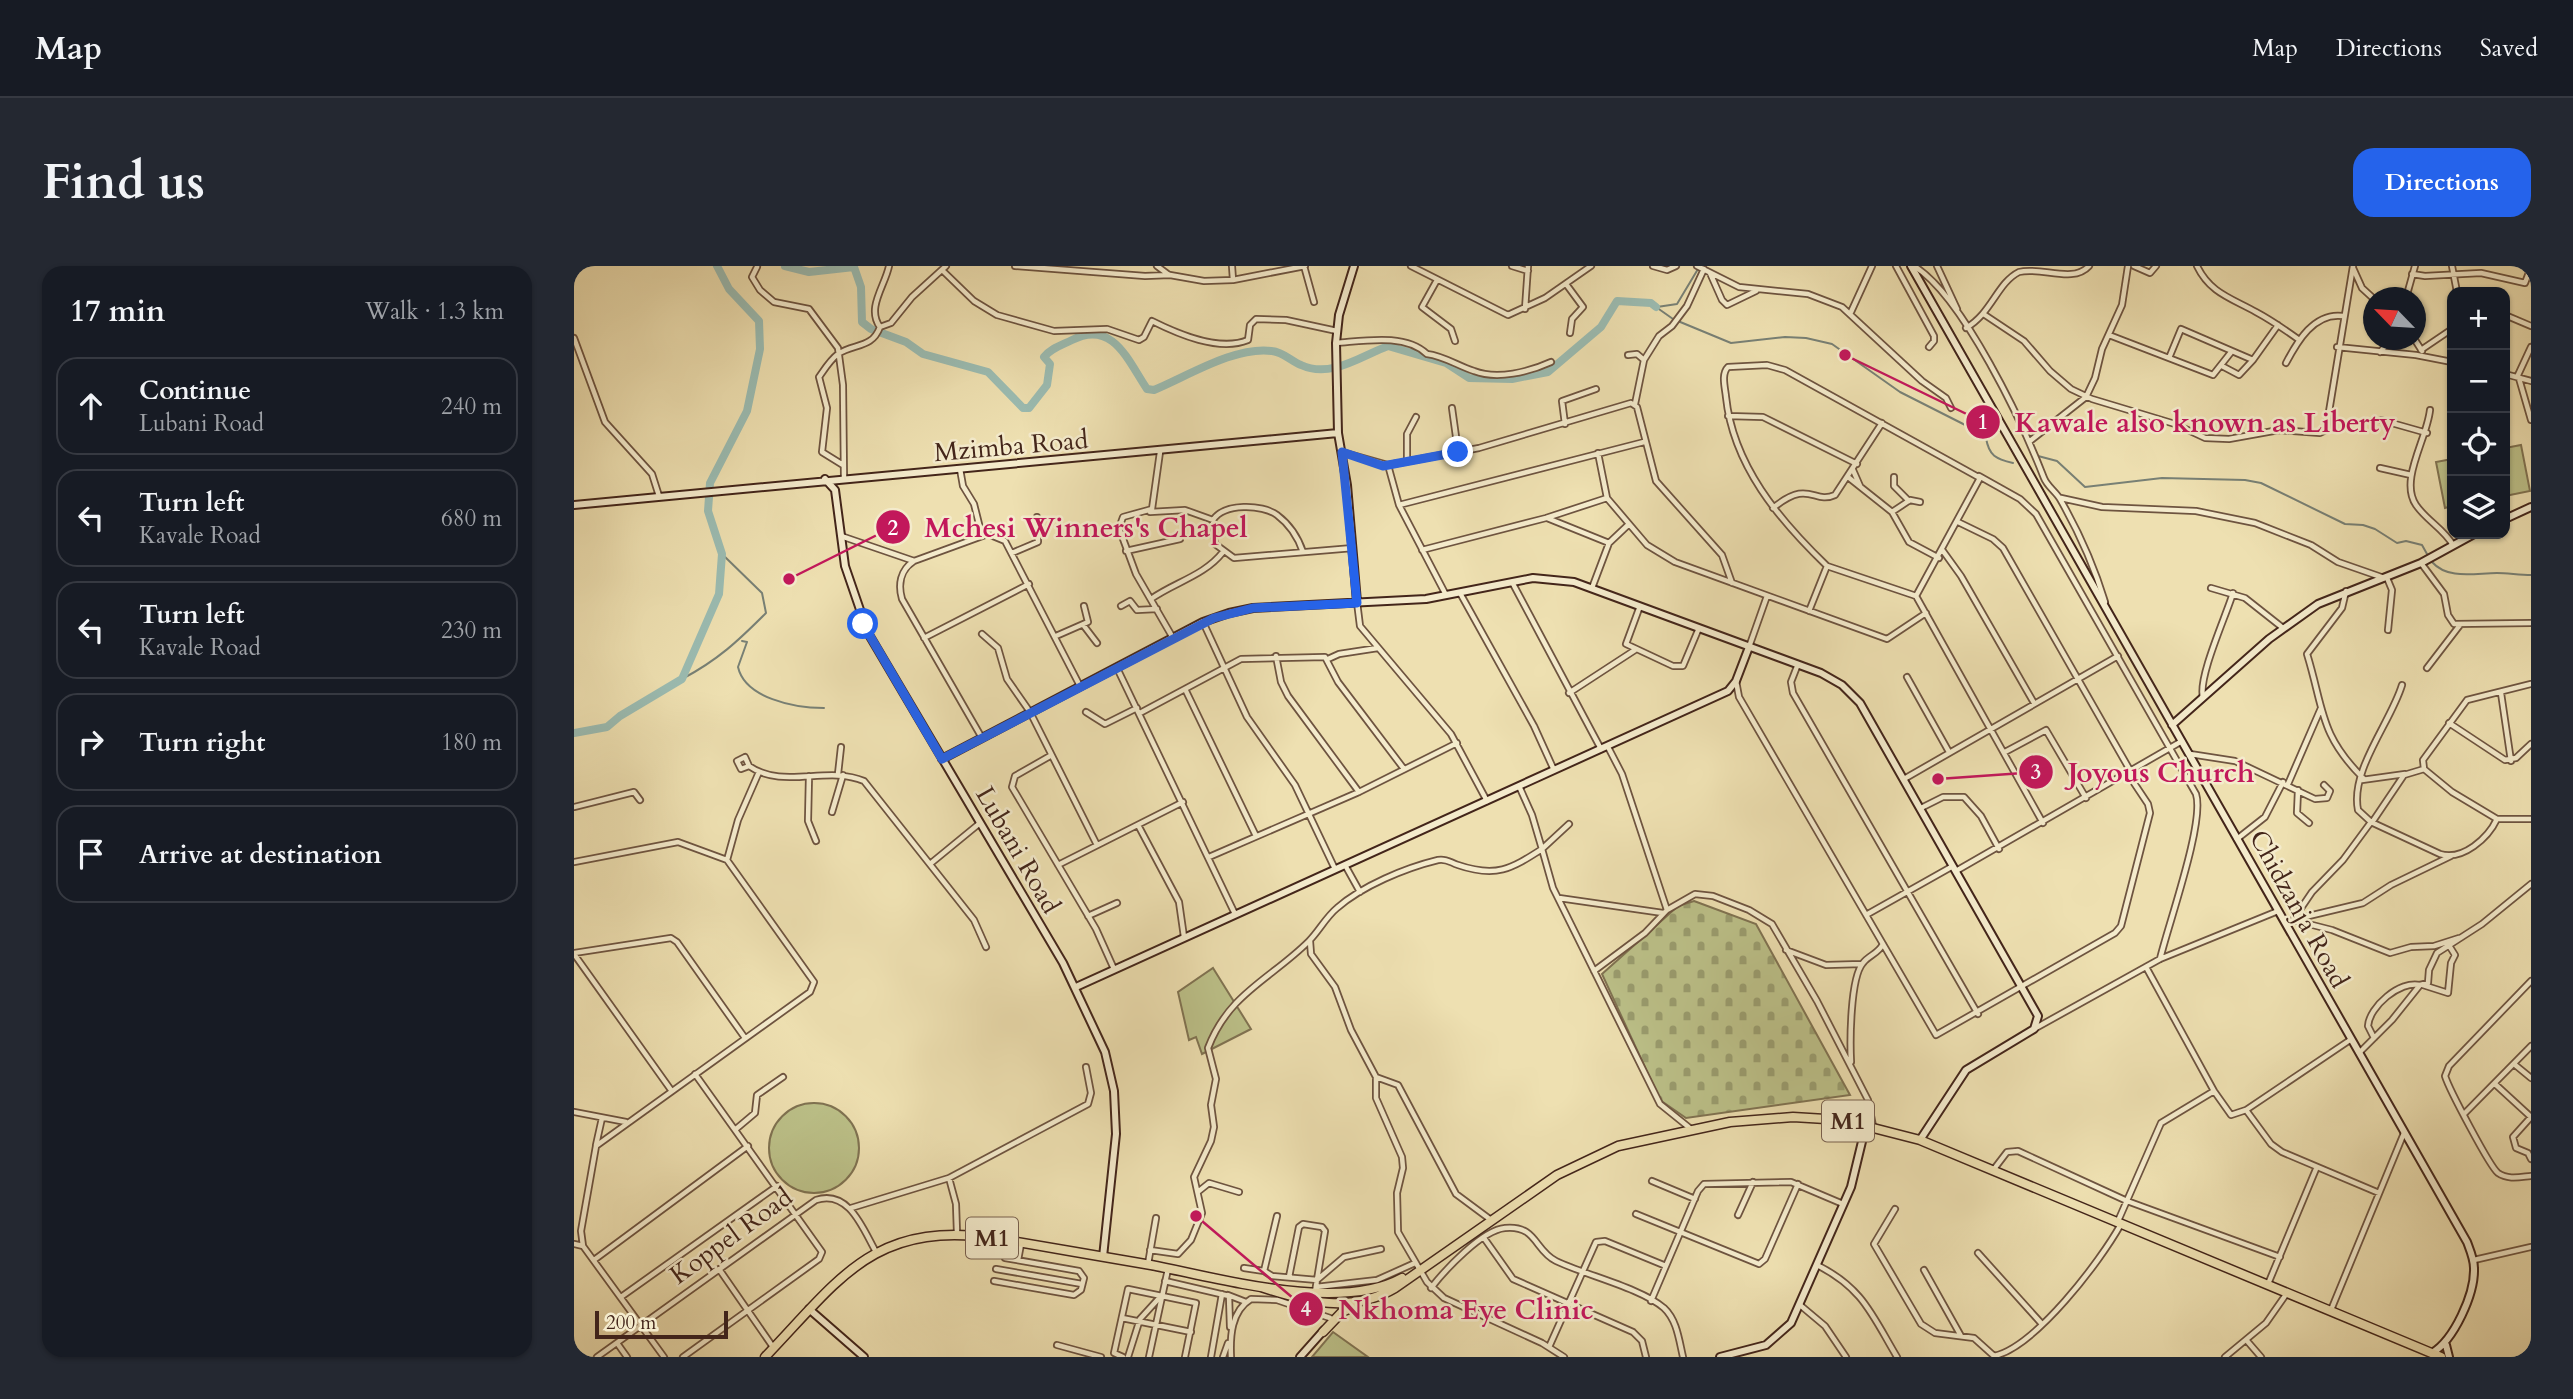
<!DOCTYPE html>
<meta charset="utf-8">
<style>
body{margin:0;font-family:Cardo,serif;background:#242831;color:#f1f3f6}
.controls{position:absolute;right:21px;top:21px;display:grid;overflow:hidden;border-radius:14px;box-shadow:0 2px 5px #0004}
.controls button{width:63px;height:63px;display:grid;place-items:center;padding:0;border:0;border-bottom:2px solid #363941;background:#171b24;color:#f1f3f6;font:35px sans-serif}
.compass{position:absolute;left:1789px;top:21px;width:63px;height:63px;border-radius:50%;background:#171b24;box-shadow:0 2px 5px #0004;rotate:295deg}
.scale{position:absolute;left:21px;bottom:18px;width:133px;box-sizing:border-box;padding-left:7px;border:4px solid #43251a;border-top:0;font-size:19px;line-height:24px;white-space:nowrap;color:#43251a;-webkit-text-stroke:5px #f4ebcc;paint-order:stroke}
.stop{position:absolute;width:21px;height:21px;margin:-16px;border:5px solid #2563eb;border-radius:50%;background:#fff}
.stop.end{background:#2563eb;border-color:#fff;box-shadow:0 2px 7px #0008}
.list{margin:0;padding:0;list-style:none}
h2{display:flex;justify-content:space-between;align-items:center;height:91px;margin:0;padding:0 28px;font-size:30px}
h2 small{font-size:23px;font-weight:400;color:#9ea1a6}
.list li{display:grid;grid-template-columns:46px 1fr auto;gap:21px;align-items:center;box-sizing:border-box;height:98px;margin:0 14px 14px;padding:0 14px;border:2px solid #363941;border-radius:21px}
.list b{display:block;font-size:26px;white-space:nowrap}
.list p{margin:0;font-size:23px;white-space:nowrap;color:#9ea1a6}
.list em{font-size:23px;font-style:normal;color:#9ea1a6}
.icon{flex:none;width:38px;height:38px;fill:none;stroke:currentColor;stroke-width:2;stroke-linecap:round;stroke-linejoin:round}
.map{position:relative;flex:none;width:1957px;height:1091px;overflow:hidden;border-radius:21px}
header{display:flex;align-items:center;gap:42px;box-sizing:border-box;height:98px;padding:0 35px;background:#171b24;border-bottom:2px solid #363941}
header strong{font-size:33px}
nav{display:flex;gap:38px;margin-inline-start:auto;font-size:24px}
.intro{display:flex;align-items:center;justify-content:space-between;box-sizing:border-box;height:168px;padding:0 42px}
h1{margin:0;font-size:49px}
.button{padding:18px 32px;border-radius:21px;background:#2563eb;color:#fff;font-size:24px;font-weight:700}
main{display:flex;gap:42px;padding:0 42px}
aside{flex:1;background:#171b24;border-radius:21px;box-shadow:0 2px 5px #0004}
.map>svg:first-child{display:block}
.green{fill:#bcc189;stroke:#807352;stroke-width:2}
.cemetery{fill:url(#cemetery-stones);stroke:#807352;stroke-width:2}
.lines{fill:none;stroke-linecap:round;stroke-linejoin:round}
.stream{stroke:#788075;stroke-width:2}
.river{stroke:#9bbcb2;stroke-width:8}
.street-casing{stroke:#6e5440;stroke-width:8}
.secondary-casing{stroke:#43251a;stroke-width:10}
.highway-casing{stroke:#43251a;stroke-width:11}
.street{stroke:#f4ebcc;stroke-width:4.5}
.secondary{stroke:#f4ebcc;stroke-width:6}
.highway{stroke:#eee0b1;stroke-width:8}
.route{stroke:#2563eb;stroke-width:9}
.labels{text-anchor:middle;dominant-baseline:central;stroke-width:5;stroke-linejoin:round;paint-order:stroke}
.shield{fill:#f4ebcc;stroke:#78604f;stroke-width:2}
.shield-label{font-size:24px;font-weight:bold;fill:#43251a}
.street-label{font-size:26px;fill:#43251a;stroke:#f4ebcc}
.leader{fill:none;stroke:#c2185b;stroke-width:2.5}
.callout-dot{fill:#c2185b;stroke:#f4ebcc;stroke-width:2.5}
.mark-label{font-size:21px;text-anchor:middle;font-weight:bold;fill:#fff}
.callout-label{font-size:28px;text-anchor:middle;font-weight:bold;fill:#c2185b;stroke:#f4ebcc;stroke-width:5;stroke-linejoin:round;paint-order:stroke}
</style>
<header>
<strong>Map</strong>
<nav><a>Map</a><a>Directions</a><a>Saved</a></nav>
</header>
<div class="intro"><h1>Find us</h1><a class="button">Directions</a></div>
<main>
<aside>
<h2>17 min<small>Walk · 1.3 km</small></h2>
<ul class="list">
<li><svg class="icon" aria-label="ahead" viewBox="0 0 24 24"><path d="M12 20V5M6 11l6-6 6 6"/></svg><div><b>Continue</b><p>Lubani Road</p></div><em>240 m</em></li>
<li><svg class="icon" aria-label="left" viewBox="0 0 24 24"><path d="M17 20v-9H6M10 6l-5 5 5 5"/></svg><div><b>Turn left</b><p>Kavale Road</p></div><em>680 m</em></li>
<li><svg class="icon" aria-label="left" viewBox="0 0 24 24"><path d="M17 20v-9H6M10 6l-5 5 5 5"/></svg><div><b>Turn left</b><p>Kavale Road</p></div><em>230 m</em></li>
<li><svg class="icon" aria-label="right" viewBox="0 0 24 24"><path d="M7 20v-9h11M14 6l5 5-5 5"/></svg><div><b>Turn right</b></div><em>180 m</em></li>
<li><svg class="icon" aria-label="arrive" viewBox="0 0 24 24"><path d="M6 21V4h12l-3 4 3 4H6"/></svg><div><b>Arrive at destination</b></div></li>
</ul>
</aside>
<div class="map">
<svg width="1957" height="1091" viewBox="0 0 1957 1091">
<defs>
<pattern id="cemetery-stones" width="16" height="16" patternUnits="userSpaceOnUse" patternTransform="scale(1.75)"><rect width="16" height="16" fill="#bcc189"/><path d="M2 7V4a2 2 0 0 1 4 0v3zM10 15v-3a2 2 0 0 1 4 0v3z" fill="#9a9d6f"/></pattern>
</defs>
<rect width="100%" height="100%" fill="#eee0b1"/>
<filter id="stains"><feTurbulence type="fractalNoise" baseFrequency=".00286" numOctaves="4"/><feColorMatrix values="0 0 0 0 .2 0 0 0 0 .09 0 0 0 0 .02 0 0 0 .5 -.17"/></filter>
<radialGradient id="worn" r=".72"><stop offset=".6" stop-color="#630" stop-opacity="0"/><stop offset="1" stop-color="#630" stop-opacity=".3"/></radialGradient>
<path class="green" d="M1947,179L1956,225L1931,230V182Z
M1878,193V240L1871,242L1862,196Z
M639,702L677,763L628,788L622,771L615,774L604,726Z
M195 882a45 45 0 1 1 90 0a45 45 0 1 1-90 0Z
M759,1066L794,1091H738Z"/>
<path class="cemetery" d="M1120,635L1182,658L1276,829L1112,852L1086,834L1028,708L1104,640Z"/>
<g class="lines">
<path class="stream" d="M1082,41L1099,53L1157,77L1211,71L1232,72L1258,78L1326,126L1405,166L1412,172C1415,190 1422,193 1439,197
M1083,41L1103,38L1124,3
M1464,190L1483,195L1511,221L1588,212L1671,214L1687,217L1771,258L1789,259L1801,263L1823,277L1832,275L1848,279L1853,288
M1858,296C1874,314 1901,307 1923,307C1934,307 1945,309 1957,309
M168,375L173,376L164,401C171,432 220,442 250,442
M108,413C144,394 164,375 192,347L188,327L148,288"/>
<path class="river" d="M211,0L235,6L280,1L287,21L288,56L297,63L332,76L349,88L414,106L449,142H455L473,119L476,98L470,91C477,82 488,79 498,74C539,53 554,95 573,123L580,124C614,110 661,80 698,85C709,86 717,95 727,99C757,113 787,90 814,80L872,97L895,112L938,113L974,106L1027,61L1043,35L1077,37L1082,41
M0,467L33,461L46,450L108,413L145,328L148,288L134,245L136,217L173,145L186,83L185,55L155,23L143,0"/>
<g class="street-casing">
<path id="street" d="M441,0L571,10L596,9L630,15L659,14L731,0
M583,0L595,9
M658,0L659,14
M730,0L740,36
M837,0L934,49L971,32L1017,0
M938,0L954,5
M1079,0L1093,4L1102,0
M1123,0L1165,21L1234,28L1268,41L1348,115L1372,132L1377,142
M1322,0L1360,70V75L1355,81
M1340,0C1389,30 1449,158 1470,212C1473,220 1482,226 1486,233C1505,266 1520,300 1531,336
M1363,0L1383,43
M1560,0L1576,7L1582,0
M1623,0C1636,27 1657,32 1682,46C1697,54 1710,63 1724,73
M1878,0L1883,26
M183,1L178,11L186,24L200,36L235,43L264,82L269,119L270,212
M1779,2L1788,22L1800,33
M368,4L400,35L423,49L480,65L533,63L565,74L570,71L578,55C604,68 645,86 674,74L676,59L682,53L712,54L763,65
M1136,7L1148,34L1153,39L1182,25
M1838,8L1851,10L1907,7L1951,17L1957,1
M863,14L848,41L877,63L881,75
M992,18L1009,41L998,53L996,67
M1832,32L1841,0
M951,43L954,0
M1277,46L1298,0
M1411,49L1450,75L1476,105L1497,123L1518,133L1601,158L1631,172L1655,173L1705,164L1746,167L1752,164L1779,0
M1931,49L1957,60
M306,61L317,57L338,31L372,0
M1392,62C1418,47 1423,17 1445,6C1467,0 1499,18 1515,0
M1535,69L1639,109L1658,85L1679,94L1704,59
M0,72L31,156L78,208L85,230
M1841,74L1848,85
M762,77C790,75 831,67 853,88C870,90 884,100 900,105C923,114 955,106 977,96
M1763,81L1842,89L1878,96
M1957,81L1944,109L1957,154
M1847,84L1878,63
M1806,86L1817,74
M1054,89L1063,88L1070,94L1061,138
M1595,92L1607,63L1658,85
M1070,94L1085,70L1098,60L1113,40L1130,3
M1712,97C1723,76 1740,46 1769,50
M1648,100L1665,109L1679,94
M1931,108L1957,115
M878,142L884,185
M1856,144C1853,173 1825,214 1842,239C1853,255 1869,262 1879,279
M1154,150L1189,151L1283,198
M1807,154L1853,167
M991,158L988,135L1022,123
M1456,175L1512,131L1521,112L1528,83L1548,39L1554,0
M586,186L578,243L549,251L545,262L562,308L599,372
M768,186L814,199L905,182L1057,137L1063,141L1082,215L1148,289L1158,317
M1024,187L1033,232L1073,279L1101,296L1313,373L1352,347
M833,195V168L842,151
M269,199L248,186L253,142L245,111C250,104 256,94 264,88C280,77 298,83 306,61C292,42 311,20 315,0
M814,199L825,239L872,329
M1806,202L1837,209
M386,203L389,220L400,238L408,270
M1279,204L1286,220
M1405,210L1446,233L1462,248L1622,528C1631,556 1594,659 1586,693
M1274,211L1318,246L1335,276L1365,292
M1320,211V220L1335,235
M1487,232L1528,241L1622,245L1681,257L1737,279L1764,296L1810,312
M825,239L1070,176
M1199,242C1236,212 1239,239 1261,229L1308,157
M576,246L611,244L639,254
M1318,246L1336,234L1346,236
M973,252L1035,277
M1384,256L1419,273L1429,282L1557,506
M267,270L340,295
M848,284L972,252L1033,232
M552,285L606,273
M1369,285L1387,310L1460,437
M729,286C724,271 715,258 703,249C688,238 650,237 639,254L641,278L660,292L779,282
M438,287L464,276L463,251
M1847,297L1870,328L1874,349L1880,358L1957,357
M1253,300C1205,254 1159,199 1152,131C1151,121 1147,108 1154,101L1193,99L1211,104L1406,212L1342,330
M1813,312L1818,324L1814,364
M938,316L1027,483
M1018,322L1035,277L1054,259
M1637,322L1671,332L1709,362
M1772,325L1768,342L1733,388C1750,443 1745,468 1789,512
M886,327L960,460L980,504
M577,333C601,316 630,310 649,286
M783,336L786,360L877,468L913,535
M547,340L556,335L563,344L583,343
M1066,340L1052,378L1099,400H1109L1125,362
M1235,345L1253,300L1342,330L1469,557
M629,356L673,451L721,519L761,603
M510,360L523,377
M408,368L424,382L433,413L456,446L523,579
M482,370L514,356L510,340
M350,372L455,318
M1175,381L1193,330
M702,390L707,416L714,430L785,526
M754,393L765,388L804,382
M1224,398L1217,416L1219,427L1404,748
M543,402L661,648
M1853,402L1886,359
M1333,411L1375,486
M1162,415L1165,431L1362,769L1541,667L1547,660L1576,547L1574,538L1554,508
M612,425L682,570
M995,427L1061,384
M1927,427L1937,495
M1629,431C1624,411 1652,350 1659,327
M512,446L531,458L563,442
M566,447L667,393L751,391L764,416L830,503
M1875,457L1931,494L1942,492L1957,478
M408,472L328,333C324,319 326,304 340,295L414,268L431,275L506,420
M1034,481L1048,508L1093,644
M1431,486L1472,464L1512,532
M1616,488L1661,495L1741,533L1753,532L1756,525L1750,519
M476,490L441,510L438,521L522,663L540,703
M175,500L171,491L163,495L167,503L175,500C209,524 253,499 290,515L400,654L412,681
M1850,503L1849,494L1893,434L1957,418
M1850,503L1878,526L1923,553H1957
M264,508L267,481
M235,510L234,555L242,575
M1330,513L1544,390
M1788,514L1831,508
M1714,518L1747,442
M1724,524L1723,547L1735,557
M0,541L60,526L66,534
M1347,542L1369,531H1390L1407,550L1425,583
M258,546L269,509
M1799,555L1830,509L1850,503
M1797,556L1784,544C1776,504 1817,456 1828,419
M995,558L968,583L979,622L1086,838L1117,863
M564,559L605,636L610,671
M1663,573L1691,551L1709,516
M635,591L785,526L883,477
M153,594L164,554L185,506
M0,596L104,576L153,594L240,716L236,726L22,880L7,965L9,980L90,1091
M356,598L406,557
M484,599L609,536
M771,599L786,626
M1382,605L1608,475
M985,632L1089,647
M1292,649L1379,600
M514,650L543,637
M1722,653L1789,637L1817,619L1877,590
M1719,654L1758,664L1816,687L1837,681L1860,680L1885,672
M1712,658L1719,654L1738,626L1769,594L1797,556L1866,588C1889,595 1914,572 1923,553
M736,675L737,688L761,721L777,764L802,811V832L828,891L829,902L823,927L824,966L853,1016L870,1032L968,1077L990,1091
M1212,684L1252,699L1288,698
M0,687L97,672L103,676L171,772
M0,688L97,824
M1572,701L1640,825L1657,849L1672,844L1776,774
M1020,705L1071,667L1093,644L1121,628L1139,630L1175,644L1198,658L1243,735L1294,834L1299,860
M1957,715L1875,800L1871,810C1875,823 1916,901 1924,907C1934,914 1946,911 1957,910
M1849,719L1874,727L1877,697L1881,689L1876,681
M1460,763L1586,693L1704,645
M1800,772L1794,760C1795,741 1826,714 1846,719
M1785,787L1818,754L1846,719L1854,717L1855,704L1863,687L1908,658L1957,618
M1277,796C1276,776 1276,712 1289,697C1295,689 1304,688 1309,678
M1940,798L1957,812
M802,811L824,819L882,928L917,954
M1921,818L1957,851L1939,871L1942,882L1954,887L1957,893
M1672,844L1697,878L1708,886L1805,927
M0,846L52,856
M1890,848L1957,780
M162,863L181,847L183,829L209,811
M22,879L28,852
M1420,903L1433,886L1444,885L1553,935L1706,991
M375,912L382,938L383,967
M1078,915L1121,933
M625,925L635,917L665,926
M277,942L375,912L514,838L517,827L512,801
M1321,943L1300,978L1347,1058L1361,1067L1400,1072L1420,1090C1461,1081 1526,996 1547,958
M1062,948L1185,998L1191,993L1224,918
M1164,949L1179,916
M1544,955L1587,857L1640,825
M910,972L939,1013L1059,1066L1068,1075L1072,1091
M0,978L9,980
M576,984L604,988L617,974L628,947L620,911L637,875L640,861L637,839L642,813L634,782C655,727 697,713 735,675C745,665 752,651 763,642C788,620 831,602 864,594C872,592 877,597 884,599C922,612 937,603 968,583L958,549L945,520
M1404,987L1467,1057
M20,994L174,880
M444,994L447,978
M1900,994L1957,981
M574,998L582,952
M1243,999C1289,1022 1298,1049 1323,1091
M670,1002L690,1005L698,1010L743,1014L770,991L807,983
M145,1003L199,1081
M422,1003L508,1018
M1350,1004L1387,1070
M690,1005L703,950
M715,1011L725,961L729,958L748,961L751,965L741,1026
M420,1015L500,1029L507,1024L510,1012L505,1005L431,992
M591,1015L655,1030L656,1061
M1694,1018L1742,903
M742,1021L803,1014L841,997
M857,1022C871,1004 908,964 931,962C963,959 960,984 982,995C1011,1009 1067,1022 1090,1042C1103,1054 1105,1074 1109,1091
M654,1029L672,1036
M47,1031L203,920
M1077,1035L1124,925L1130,918L1217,916L1269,938
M1226,1039L1251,1060L1272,1091
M1757,1044L1830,867
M548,1052L617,1066
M1674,1076L1687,1091
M43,1077L53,1091
M483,1079L527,1091
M975,1081L1022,976L1031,975L1092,1000
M23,1091L242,934C275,923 289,963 302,986
M109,1091L245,993L248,986L121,808
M549,1091L540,1087L554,1023L622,1037L611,1091
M554,1091L566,1053L587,1030
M575,1091L594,1003
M637,1091L648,1028
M649,1091L654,1077
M657,1091C656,1071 657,1045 677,1033L703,1034L756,1052
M1651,1091L1692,1057L1713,1027"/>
</g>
<g class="secondary-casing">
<path id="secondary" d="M780,0L765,49L762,77L764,167L773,219L783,336
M1337,0L1893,976C1896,984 1900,993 1900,1002C1901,1028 1880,1074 1858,1087
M251,213L261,224L271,300L294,367L489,697L531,786L540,825L542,868L529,991
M0,239L764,167
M1931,253L1957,241
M1598,459L1695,373L1744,338L1847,297L1900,268
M368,493L629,356L655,347L679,342L852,333L959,312L1000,316L1247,407L1268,419L1286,437L1464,750L1460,763L1392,804L1346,874
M502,721L1154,425L1162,415L1175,381
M235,1043L290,1091
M1872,1079L1875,1091
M726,1091L750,1064
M1146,1091L1192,1079L1217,1057L1277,921L1292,859"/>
</g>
<g class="highway-casing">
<path id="highway" d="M687,1021C733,1036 777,1048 821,1022L983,909L1044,880L1156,856L1219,851L1268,854L1346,874L1867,1091
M749,1066L768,1046L779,1041
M191,1091C266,1013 299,955 420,972C472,981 525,990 577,999C645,1012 765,1047 828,1012"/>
</g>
<use href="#street" class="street"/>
<use href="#secondary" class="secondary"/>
<use href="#highway" class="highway"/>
</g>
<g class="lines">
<path class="route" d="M289,358L368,493L640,352L679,342L783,337L768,186L809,200L884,186"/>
</g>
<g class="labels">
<g class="shield">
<rect x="1248" y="834.5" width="52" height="41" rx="5"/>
<rect x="392" y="951.5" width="52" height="41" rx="5"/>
</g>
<g class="shield-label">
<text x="1274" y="855">M1</text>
<text x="418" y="972">M1</text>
</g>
<g class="street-label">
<text transform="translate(437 180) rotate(-5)">Mzimba Road</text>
<text transform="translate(444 584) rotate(60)">Lubani Road</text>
<text transform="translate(1725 643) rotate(61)">Chidzanja Road</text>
<text transform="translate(157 970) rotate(-36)">Koppel Road</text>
</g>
</g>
<path class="leader" d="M1271 89L1409 156M215 313L319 261M1364 513L1462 506M622 950L732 1043"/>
<g class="callout-dot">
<circle cx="1271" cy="89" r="7"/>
<circle cx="215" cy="313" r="7"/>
<circle cx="1364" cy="513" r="7"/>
<circle cx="622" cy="950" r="7"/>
<circle cx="1409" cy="156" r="18"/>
<circle cx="319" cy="261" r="18"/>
<circle cx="1462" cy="506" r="18"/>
<circle cx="732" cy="1043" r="18"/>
</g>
<g class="mark-label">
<text x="1409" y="163">1</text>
<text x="319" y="269">2</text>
<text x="1462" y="513">3</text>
<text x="732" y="1050">4</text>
</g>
<g class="callout-label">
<text x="1631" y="166">Kawale also known as Liberty</text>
<text x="512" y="271">Mchesi Winners's Chapel</text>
<text x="1587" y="516">Joyous Church</text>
<text x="892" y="1053">Nkhoma Eye Clinic</text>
</g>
<rect width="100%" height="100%" filter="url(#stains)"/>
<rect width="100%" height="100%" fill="url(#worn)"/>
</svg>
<div class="controls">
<button>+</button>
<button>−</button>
<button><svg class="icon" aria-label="locate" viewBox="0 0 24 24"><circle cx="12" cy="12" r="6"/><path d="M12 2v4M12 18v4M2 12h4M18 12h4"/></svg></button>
<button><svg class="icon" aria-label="layers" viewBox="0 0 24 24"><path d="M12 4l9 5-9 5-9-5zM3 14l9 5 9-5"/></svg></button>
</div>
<svg class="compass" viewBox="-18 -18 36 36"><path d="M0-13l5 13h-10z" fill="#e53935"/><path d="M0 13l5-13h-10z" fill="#9ea1a6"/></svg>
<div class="scale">200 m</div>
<div class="stop" style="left:289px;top:358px"></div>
<div class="stop end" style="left:884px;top:186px"></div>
</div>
</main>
